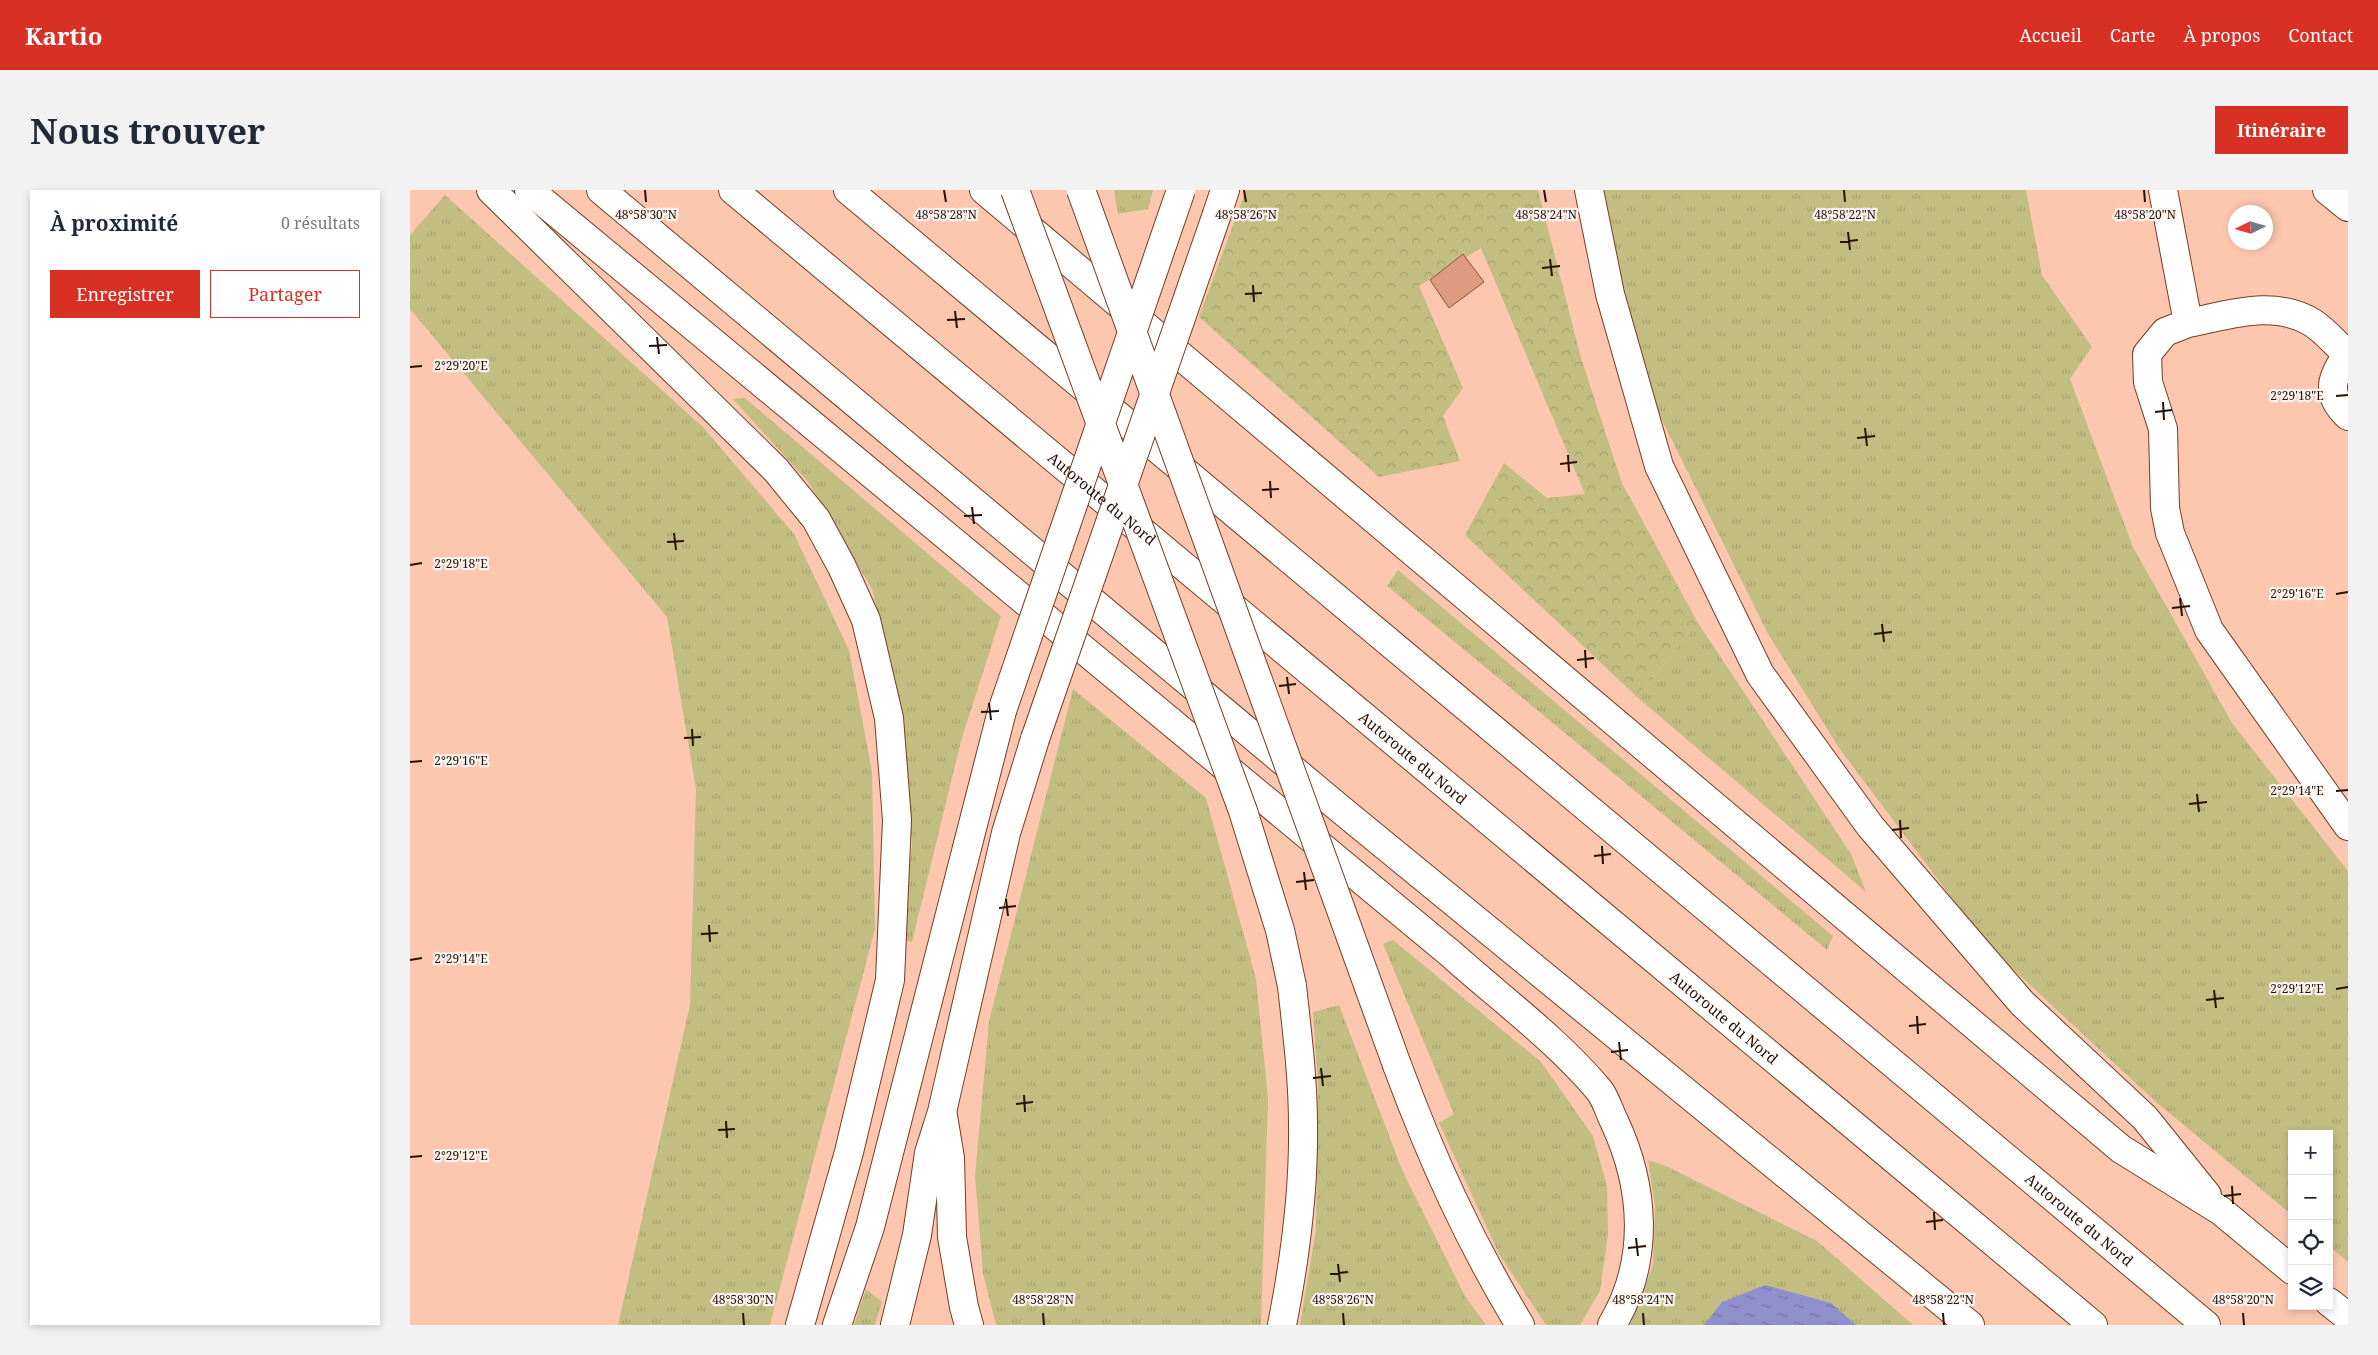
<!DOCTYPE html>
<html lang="fr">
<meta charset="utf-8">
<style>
body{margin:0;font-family:"Noto Serif",serif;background:#f2f2f3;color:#1f2937}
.controls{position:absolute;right:15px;bottom:15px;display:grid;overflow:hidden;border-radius:0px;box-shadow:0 2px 8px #0003}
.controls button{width:45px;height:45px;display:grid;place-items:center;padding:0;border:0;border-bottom:1px solid #e0e1e3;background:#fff;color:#1f2937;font:25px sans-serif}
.compass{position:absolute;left:1818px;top:15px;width:45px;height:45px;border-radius:50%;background:#fff;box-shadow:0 2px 8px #0003;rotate:265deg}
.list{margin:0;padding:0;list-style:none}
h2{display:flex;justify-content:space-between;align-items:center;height:65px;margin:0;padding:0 20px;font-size:21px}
h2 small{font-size:16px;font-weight:400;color:#747a83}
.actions{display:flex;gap:10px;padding:15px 20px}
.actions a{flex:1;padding:11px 0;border:1px solid #d93025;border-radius:0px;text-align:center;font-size:18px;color:#d93025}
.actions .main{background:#d93025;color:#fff}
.icon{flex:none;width:28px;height:28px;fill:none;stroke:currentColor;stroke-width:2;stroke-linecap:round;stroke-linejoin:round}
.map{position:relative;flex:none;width:1938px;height:1135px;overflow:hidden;border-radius:0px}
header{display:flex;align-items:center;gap:30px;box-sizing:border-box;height:70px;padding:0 25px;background:#d93025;color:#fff}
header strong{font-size:24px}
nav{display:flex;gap:28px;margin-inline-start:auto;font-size:18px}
.intro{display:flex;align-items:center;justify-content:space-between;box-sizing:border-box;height:120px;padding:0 30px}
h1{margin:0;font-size:35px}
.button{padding:12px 22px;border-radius:0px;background:#d93025;color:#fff;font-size:18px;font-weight:700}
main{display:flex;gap:30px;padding:0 30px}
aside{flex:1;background:#fff;border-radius:0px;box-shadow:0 2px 8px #0003}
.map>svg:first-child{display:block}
.grass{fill:url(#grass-tufts)}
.forest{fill:url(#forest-crowns)}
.water{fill:url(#water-ripples)}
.building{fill:#dd9c7f;stroke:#8c5237}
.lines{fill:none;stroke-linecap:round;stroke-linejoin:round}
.minor-casing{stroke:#753d22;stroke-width:30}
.highway-casing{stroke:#753d22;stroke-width:30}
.minor{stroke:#fff;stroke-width:28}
.highway{stroke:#fff;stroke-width:28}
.highway-bridge-casing{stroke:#753d22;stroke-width:30;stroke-linecap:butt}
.highway-bridge{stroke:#fff;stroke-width:28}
.ticks{fill:none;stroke:#271005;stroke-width:2}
.labels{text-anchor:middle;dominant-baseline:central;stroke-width:4.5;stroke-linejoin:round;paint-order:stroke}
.street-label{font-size:15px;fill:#271005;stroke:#fbf4f1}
.ticks-label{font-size:12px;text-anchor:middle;fill:#271005;stroke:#fbf4f1;stroke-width:4.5;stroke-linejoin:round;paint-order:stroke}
</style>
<header>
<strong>Kartio</strong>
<nav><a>Accueil</a><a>Carte</a><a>À propos</a><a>Contact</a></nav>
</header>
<div class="intro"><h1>Nous trouver</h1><a class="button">Itinéraire</a></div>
<main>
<aside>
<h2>À proximité<small>0 résultats</small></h2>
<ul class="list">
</ul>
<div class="actions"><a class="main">Enregistrer</a><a>Partager</a></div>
</aside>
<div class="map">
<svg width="1938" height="1135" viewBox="0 0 1938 1135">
<defs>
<pattern id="grass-tufts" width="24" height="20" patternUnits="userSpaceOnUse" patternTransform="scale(1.25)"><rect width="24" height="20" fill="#c2be82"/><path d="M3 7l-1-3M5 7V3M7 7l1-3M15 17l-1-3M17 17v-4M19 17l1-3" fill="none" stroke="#a7a26f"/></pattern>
<pattern id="forest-crowns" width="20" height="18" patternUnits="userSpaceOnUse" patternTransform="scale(1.25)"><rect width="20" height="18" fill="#c2be82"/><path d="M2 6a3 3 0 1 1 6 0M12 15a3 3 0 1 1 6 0" fill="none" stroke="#a7a26f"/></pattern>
<pattern id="water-ripples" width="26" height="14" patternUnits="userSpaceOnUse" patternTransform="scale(1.25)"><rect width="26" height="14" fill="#908ecc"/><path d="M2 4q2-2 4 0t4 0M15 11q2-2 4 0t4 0" fill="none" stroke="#7673a4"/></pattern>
</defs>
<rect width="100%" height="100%" fill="#fdc7af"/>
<path class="grass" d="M704,0H743L738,19L708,24Z
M1187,0H1616L1632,85L1682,157L1660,189L1723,357L1822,533L1938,681V1072L1919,1056V944H1882V1025L1746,912L1577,755L1429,558L1358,444L1247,220L1198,75Z
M35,5L293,237L384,344L439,460L462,582L465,739L360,1135H208L280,815L286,599L257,427L0,119V45Z
M335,208L591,426L551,551L502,752L493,750L502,652L488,503L462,399L399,293L323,209Z
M988,380L1423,746L1417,760L977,396Z
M1288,433L1441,664L1456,702L1227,507Z
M663,499L796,608L846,789L858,908L851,1135H586L573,1083L565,986L579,831Z
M983,750L1131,872L1183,946L1197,996L1198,1045L1190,1101L1170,1135H1136L1089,1064L1029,933L1044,924L973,754Z
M929,815L993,982L1055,1106L1076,1135H890L906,1039L908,892L903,822Z
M1238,970L1256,976L1407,1051L1503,1135H1220L1243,1075L1245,1016Z
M456,1099L472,1112L465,1135H444Z"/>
<path class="forest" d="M836,0H1128L1171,168L1212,293L1288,433L1227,507L1055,345L1094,273L1137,308L1175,304L1071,58L1009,96L1053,198L1033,226L1050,271L969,287L789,127Z"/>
<path class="water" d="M1355,1095L1421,1113L1446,1135H1294L1312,1112Z"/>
<path class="building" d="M1053,64L1074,92L1039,118L1020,90Z"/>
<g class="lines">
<g class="minor-casing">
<path id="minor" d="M1753,0L1778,133C1820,125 1864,109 1903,133C1915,141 1926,154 1937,164
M1917,0L1938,17
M1778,133L1755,142L1737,164L1738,192L1753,239L1755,318L1760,343L1799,440L1938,636
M1938,164C1921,187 1915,204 1938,226"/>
</g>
<g class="highway-casing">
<g id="highway">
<path d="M81,0L366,280L406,329L432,377L456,430L479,528L487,630L480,790L439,962L390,1135"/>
<path d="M119,0L1041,764C1090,808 1146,849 1189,900C1196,909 1199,921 1204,931C1235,997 1240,1071 1202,1135"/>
<path d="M191,0L929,618L1560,1135"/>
<path id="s1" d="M323,0L1683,1135"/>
<path id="s2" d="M438,0L1796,1135"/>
<path d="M574,0L1711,959L1811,1021L1882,1080"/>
<path d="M1179,0L1200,104L1249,276L1350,484L1460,636L1612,813L1735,928L1797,1005"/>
<path d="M807,24L815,0"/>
<path d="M987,875C1022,969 1058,1049 1110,1135"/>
<path d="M533,926L540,968L542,1047L554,1117L559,1135"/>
<path d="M1919,1112L1938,1127"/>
<path d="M427,1135L460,1037L592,521"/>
<path d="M485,1135L507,1045L519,963L532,922L596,643L625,549"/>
<path d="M872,1135C885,1069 894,1003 893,935C893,888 887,842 882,796"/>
</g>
</g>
<use href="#minor" class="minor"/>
<use href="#highway" class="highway"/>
<g class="highway-bridge-casing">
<path id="highway-bridge" d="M605,0L833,621L870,740L882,796
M671,0L987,875
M592,521L771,0
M625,549L807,24"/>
</g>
<use href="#highway-bridge" class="highway-bridge"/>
</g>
<path class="ticks" d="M235,0L236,12M534,0L536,12M834,0L836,12M1134,0L1136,12M1434,0L1435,12M1734,0L1735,12M1438,42L1440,60M1430,52L1448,50M1140,69L1142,86M1132,78L1150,76M843,95L844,112M835,104L852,103M545,121L547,138M537,130L555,129M247,147L249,164M239,156L257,155M0,177L12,176M1926,206L1938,205M1753,212L1754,230M1745,222L1762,220M1455,238L1457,256M1447,248L1465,246M1158,265L1159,282M1150,274L1167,272M860,291L861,308M852,300L869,299M562,317L564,334M554,326L572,325M264,343L266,360M257,352L274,351M0,375L12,373M1926,404L1938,402M1770,408L1772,426M1762,418L1780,416M1472,434L1474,452M1464,444L1482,442M1175,460L1176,478M1167,470L1184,468M877,487L879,504M869,496L886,494M579,513L581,530M571,522L589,521M282,539L283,556M274,548L291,547M0,572L12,571M1926,601L1938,600M1787,604L1789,622M1779,614L1797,612M1490,630L1491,648M1482,640L1499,638M1192,656L1193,674M1184,666L1201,664M894,682L896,700M886,692L904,690M596,709L598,726M589,718L606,716M299,735L300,752M291,744L308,743M0,770L12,768M1926,799L1938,797M1804,800L1806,818M1796,810L1814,808M1507,826L1508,844M1499,836L1516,834M1209,852L1211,870M1201,862L1218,860M911,878L913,896M903,888L921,886M614,905L615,922M606,914L623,912M316,931L317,948M308,940L325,939M0,967L12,966M1822,996L1823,1014M1814,1006L1831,1004M1524,1022L1525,1040M1516,1032L1533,1030M1226,1048L1228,1066M1218,1058L1236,1056M928,1074L930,1092M920,1084L938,1082M333,1123L334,1135M633,1123L634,1135M933,1123L934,1135M1233,1123L1234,1135M1533,1123L1534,1135M1833,1123L1834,1135"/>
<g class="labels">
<g class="street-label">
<text stroke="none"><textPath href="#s1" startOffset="481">Autoroute du Nord</textPath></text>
<text stroke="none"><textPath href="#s1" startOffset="886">Autoroute du Nord</textPath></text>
<text stroke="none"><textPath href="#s1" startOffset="1291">Autoroute du Nord</textPath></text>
<text stroke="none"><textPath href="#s2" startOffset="1605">Autoroute du Nord</textPath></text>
</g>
</g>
<g class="ticks-label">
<text x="236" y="29">48°58'30"N</text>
<text x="536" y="29">48°58'28"N</text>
<text x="836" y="29">48°58'26"N</text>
<text x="1136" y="29">48°58'24"N</text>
<text x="1435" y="29">48°58'22"N</text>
<text x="1735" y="29">48°58'20"N</text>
<text x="51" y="180">2°29'20"E</text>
<text x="1887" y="210">2°29'18"E</text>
<text x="51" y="378">2°29'18"E</text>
<text x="1887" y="408">2°29'16"E</text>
<text x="51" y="575">2°29'16"E</text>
<text x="1887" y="605">2°29'14"E</text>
<text x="51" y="773">2°29'14"E</text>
<text x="1887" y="803">2°29'12"E</text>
<text x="51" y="970">2°29'12"E</text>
<text x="333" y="1114">48°58'30"N</text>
<text x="633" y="1114">48°58'28"N</text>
<text x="933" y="1114">48°58'26"N</text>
<text x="1233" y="1114">48°58'24"N</text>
<text x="1533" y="1114">48°58'22"N</text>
<text x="1833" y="1114">48°58'20"N</text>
</g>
</svg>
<div class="controls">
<button>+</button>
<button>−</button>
<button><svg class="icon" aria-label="locate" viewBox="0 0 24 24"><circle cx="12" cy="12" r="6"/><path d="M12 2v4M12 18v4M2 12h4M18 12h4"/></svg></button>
<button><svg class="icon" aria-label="layers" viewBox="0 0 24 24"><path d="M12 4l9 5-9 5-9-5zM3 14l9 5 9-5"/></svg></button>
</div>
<svg class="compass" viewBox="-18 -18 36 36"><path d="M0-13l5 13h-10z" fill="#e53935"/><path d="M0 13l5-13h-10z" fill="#747a83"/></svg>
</div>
</main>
